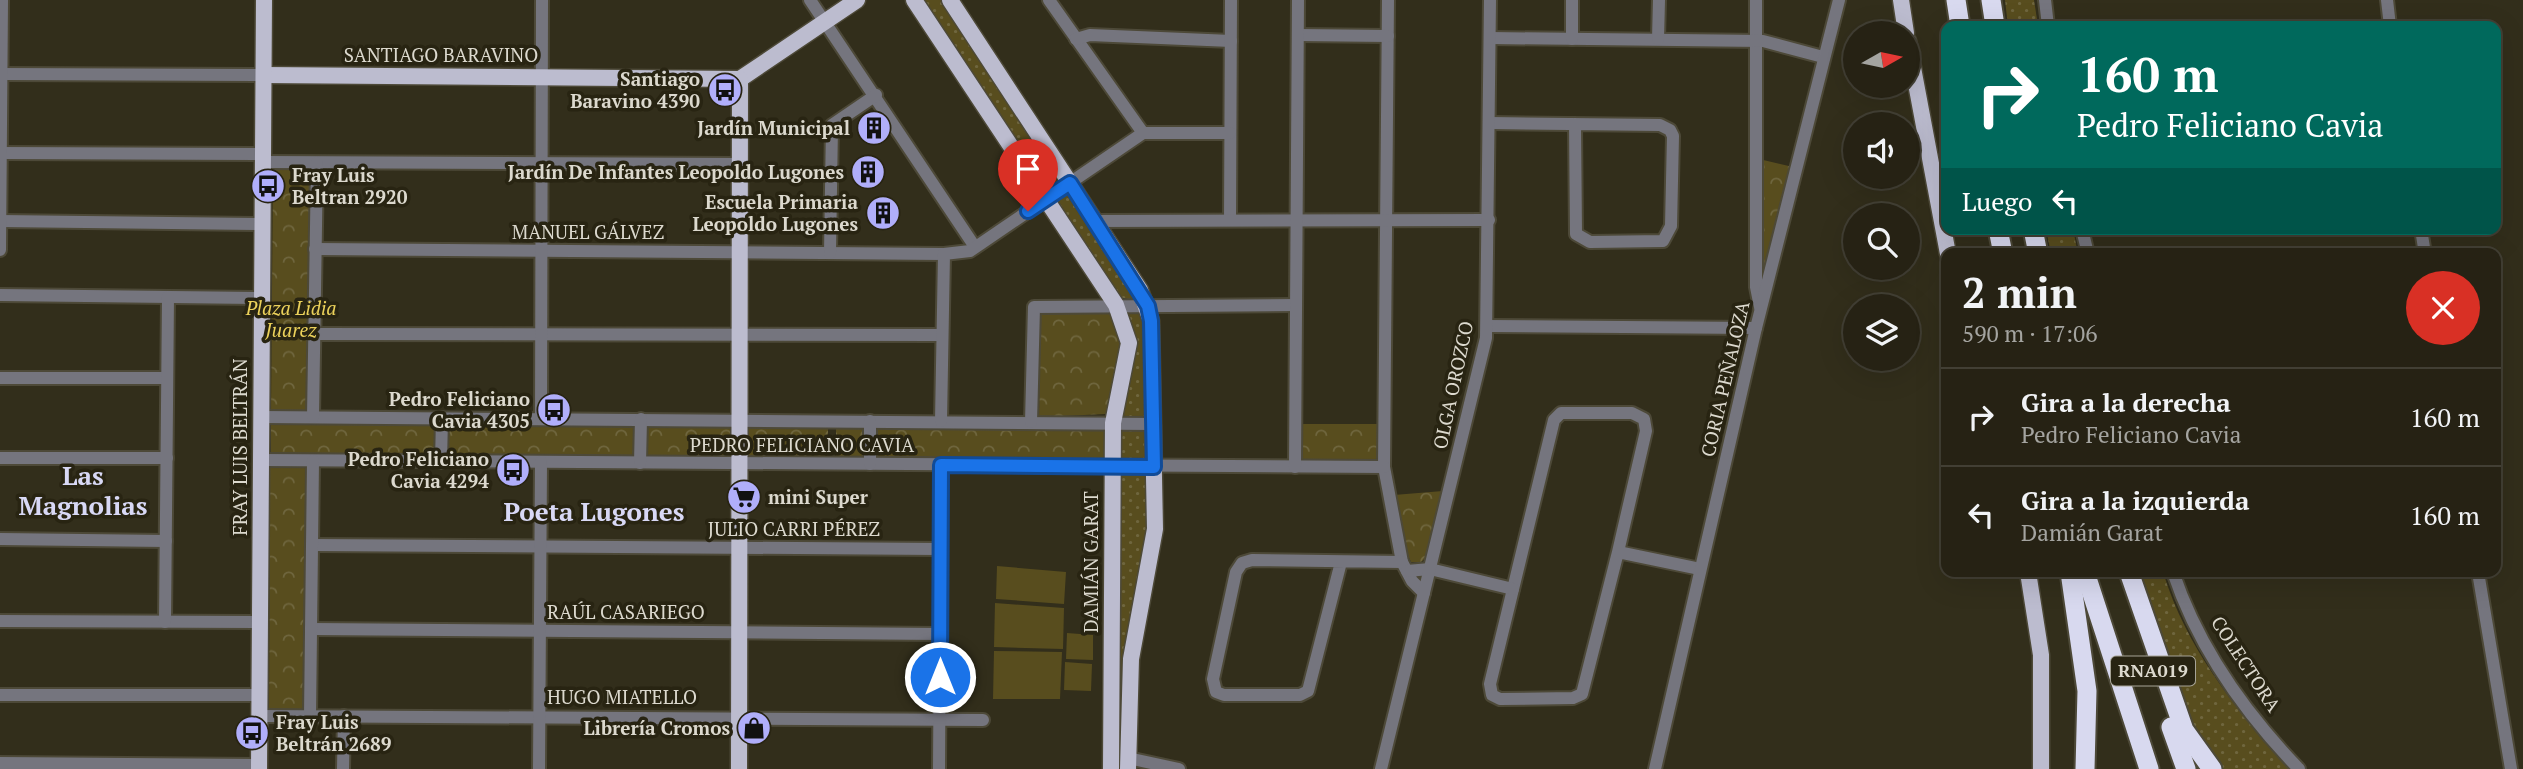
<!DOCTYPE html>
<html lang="es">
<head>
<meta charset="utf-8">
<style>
  body { margin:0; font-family:"PT Serif",serif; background:#2e2a1d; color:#f1f3f6; height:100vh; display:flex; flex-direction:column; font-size:26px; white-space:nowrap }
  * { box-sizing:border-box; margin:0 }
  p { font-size:23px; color:#a4a4a0 }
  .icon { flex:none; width:38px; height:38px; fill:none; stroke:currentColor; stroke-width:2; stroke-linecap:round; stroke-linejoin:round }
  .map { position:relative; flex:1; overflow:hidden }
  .sheet { position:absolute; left:1941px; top:248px; width:560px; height:329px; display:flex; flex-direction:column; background:#262214; border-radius:14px; box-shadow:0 7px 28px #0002,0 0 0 2px #423f34 }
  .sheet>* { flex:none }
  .hud { position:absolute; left:1941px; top:21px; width:560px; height:214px; border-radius:14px; box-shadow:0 7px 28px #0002,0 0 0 2px #423f34; background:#00695c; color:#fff; overflow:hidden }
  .needle { width:46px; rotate:81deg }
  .buttons { position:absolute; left:1843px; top:21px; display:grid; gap:14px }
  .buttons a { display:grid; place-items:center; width:77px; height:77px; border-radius:50%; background:#262214; box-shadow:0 7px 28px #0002,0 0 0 2px #423f34; font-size:35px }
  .pin { position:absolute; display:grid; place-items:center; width:60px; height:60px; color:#fff; margin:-72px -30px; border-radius:50% 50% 50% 0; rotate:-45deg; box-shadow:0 0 7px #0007 }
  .pin .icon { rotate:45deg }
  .me { position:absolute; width:77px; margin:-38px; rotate:0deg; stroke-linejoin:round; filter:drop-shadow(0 0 5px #0008) }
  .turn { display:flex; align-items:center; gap:24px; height:147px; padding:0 21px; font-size:32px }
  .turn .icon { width:91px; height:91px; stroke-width:2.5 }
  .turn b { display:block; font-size:49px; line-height:60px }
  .then { display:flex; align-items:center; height:66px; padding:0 21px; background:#0003; gap:14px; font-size:26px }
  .round { display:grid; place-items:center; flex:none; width:74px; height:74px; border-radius:37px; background:#2e2a1d }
  .headline { display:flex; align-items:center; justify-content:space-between; height:119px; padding:0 21px }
  h1 { font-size:42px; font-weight:600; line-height:52px }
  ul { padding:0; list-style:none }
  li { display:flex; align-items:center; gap:21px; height:98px; padding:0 21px; border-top:2px solid #423f34 }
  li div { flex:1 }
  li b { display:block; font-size:26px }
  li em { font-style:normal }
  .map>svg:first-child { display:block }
</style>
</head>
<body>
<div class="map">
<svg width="2523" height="769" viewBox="0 0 2523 769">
  <defs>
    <pattern id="grass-dots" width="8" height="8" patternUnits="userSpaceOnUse" patternTransform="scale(1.75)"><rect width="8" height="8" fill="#584d1e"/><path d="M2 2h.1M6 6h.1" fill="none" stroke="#6f663e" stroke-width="1.8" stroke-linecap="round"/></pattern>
    <pattern id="park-crowns" width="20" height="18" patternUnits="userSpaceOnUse" patternTransform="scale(1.75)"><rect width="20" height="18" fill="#584d1e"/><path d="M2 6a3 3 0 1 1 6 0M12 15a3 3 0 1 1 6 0" fill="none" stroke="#6f663e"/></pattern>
  </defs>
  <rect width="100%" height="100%" fill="#322e1b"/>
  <g fill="url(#grass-dots)">
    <polygon points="920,0 942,0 1061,179 1046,190"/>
    <polygon points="2005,0 2034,0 2038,26 2008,26"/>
    <polygon points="1070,192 1130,283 1136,301 1115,296 1053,202"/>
    <polygon points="2046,229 2073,229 2078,254 2051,254"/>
    <polygon points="1143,310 1146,418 1119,417 1125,311"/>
    <polygon points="1122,429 1145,429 1146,462 1124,463 1117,458 1116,433"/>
    <polygon points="1123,471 1143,471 1150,474 1151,526 1125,769 1113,769 1116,476"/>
    <path d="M2139,572H2163C2187,650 2236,709 2289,769H2220L2197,741Z"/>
  </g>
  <g fill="url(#park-crowns)">
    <polygon points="1759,159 1793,167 1762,297"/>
    <polygon points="312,166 310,413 271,413 273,167"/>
    <polygon points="1040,313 1112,313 1123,338 1106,414 1039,417"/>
    <polygon points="271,420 437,422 437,458 271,457"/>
    <polygon points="448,422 638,423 638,459 447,458"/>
    <polygon points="644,424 733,424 733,460 644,459"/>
    <polygon points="746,424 828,425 828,461 746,461"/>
    <polygon points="1301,424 1377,424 1377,458 1373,462 1305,462 1301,459"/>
    <polygon points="836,427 1107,427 1106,460 836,460"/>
    <polygon points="308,464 306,712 269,712 270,465"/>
    <polygon points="1443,491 1428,556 1421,562 1411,562 1406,552 1394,495"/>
  </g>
  <g fill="#584d1e">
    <polygon points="997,566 1066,572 1064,604 996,599"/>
    <polygon points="995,603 1064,608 1063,649 994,647"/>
    <polygon points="1067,633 1093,635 1093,660 1066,659"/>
    <polygon points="994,651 1062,652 1060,699 993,699"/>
    <polygon points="1065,662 1092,664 1091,691 1064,690"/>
  </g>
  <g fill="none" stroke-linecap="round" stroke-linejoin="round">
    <g stroke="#4d4938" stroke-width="16">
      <g id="minor">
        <polyline points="810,0 975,247"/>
        <polyline points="1049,0 1143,133"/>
        <polyline points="1388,0 1384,467 1402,562 1412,581 1424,593"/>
        <polyline points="1756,0 1756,287 1760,307"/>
        <polyline points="2045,0 2048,26"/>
        <polyline points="2387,0 2390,26"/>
        <polyline points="1298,35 1388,36"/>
        <polyline points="1490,38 1763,41 1823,57"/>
        <polyline points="1076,39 1090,35 1231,41"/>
        <polyline points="1572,39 1572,0"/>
        <polyline points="1658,39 1659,0"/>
        <polyline points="0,74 264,75"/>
        <polyline points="1490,123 1660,125 1670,130 1673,136 1671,226 1663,241 1590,242 1576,234 1575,124"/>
        <polyline points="0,153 263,154"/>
        <polyline points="263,162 739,164"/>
        <polyline points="1230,220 1231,0"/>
        <polyline points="0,221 263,224"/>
        <polyline points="1093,221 1489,220"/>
        <polyline points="2082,229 2088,254"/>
        <polyline points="2421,229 2425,254"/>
        <polyline points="315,249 944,254"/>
        <polyline points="0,250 2,0"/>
        <polyline points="830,253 832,125 876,95"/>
        <polyline points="0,295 263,298"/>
        <polyline points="1488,326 1756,328"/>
        <polyline points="314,334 942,335"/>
        <polyline points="0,378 167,378"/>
        <polyline points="261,417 1154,424"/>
        <polyline points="313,417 317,163"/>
        <polyline points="541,419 542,0"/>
        <polyline points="941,421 944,254 970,251 1143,133 1230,133"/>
        <polyline points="1031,422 1034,307 1296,305"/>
        <polyline points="0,458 167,458"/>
        <polyline points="261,460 1384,467"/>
        <polyline points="441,462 442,418"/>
        <polyline points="640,463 641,419"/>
        <polyline points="870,464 870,421"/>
        <polyline points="1295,467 1298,0"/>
        <polyline points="0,539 166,541"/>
        <polyline points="312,545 940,549"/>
        <polyline points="1618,552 1646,431 1644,419 1632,413 1561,413 1554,420 1490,684 1492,695 1500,699 1573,698 1582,694 1618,552 1700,569"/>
        <polyline points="1341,562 1308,691 1300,695 1224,695 1216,692 1213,679 1236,572 1242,563 1252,560 1402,562"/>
        <polyline points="1407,571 1430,569 1513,589"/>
        <path d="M2173,572C2198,647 2245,713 2299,769"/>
        <polyline points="2478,572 2511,769"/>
        <polyline points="0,621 260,622"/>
        <polyline points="165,622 168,297"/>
        <polyline points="311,629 940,634"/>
        <polyline points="0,695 260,695"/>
        <polyline points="260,716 983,720"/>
        <polyline points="310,716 313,461"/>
        <polyline points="1128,758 1179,769"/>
        <polyline points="0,763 260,765"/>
        <polyline points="343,769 344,716"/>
        <polyline points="539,769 541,462"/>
        <polyline points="939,769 941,465"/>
        <polyline points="1381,769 1486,338 1490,0"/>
        <polyline points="1655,769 1756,328 1839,0"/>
      </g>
    </g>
    <g stroke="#4d4938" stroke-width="19">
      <g id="major">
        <polyline points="914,0 1116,305 1129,343 1113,423 1111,769"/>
        <polyline points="950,0 1140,290 1151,321 1155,529 1131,659 1128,769"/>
        <polyline points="1901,0 1906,33"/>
        <polyline points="1908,41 1948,254"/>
        <polyline points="264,75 740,79 857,0"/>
        <polyline points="2028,572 2041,655 2041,769"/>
        <polyline points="259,769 264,0"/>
        <polyline points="739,769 740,79"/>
      </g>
    </g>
    <g stroke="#4d4938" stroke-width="23">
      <g id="highway">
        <polyline points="1956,0 1960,26"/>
        <polyline points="1991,0 1995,26"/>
        <polyline points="1998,229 2003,254"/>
        <polyline points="2033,229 2038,254"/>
        <polyline points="2070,572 2087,691 2085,769"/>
        <polyline points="2085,572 2149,769"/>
        <polyline points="2129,572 2184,730 2212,769"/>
        <polyline points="2171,727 2186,769"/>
      </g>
    </g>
    <use href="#minor" stroke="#75757e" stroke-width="12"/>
    <use href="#major" stroke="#bcbccf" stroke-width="16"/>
    <use href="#highway" stroke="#d8d9ef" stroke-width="19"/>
  </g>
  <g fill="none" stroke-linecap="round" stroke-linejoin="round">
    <g stroke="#114b97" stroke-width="18">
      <polyline id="route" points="940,677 941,465 1154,467 1151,321 1148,306 1070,183 1028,211"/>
    </g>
    <use href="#route" stroke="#1a73e8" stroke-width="12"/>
  </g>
  <defs>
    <g id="bus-disc" transform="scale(1.75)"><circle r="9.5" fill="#b0aefa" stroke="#282412"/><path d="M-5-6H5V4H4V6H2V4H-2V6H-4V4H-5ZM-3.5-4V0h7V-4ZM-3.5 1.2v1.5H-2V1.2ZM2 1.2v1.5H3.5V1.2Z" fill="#111"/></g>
    <g id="building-disc" transform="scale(1.75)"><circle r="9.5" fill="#b0aefa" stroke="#282412"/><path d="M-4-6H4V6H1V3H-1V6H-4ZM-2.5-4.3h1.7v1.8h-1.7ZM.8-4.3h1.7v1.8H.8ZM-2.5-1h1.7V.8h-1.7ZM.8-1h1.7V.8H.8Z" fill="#111"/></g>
    <g id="supermarket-disc" transform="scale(1.75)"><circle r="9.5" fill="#b0aefa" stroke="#282412"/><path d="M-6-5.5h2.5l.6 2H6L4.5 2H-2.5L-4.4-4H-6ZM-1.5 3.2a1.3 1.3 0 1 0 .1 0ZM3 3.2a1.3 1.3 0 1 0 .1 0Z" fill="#111"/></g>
    <g id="shop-disc" transform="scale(1.75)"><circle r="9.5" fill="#b0aefa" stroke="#282412"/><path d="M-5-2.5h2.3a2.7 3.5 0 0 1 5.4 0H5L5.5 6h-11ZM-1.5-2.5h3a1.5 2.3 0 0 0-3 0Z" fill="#111"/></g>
  </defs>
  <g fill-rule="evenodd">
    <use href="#bus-disc" x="725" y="90"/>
    <use href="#building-disc" x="874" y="128"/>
    <use href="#building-disc" x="868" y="172"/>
    <use href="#bus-disc" x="268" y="186"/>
    <use href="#building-disc" x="883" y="213"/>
    <use href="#bus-disc" x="554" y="410"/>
    <use href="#bus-disc" x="513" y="470"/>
    <use href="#supermarket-disc" x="744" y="497"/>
    <use href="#shop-disc" x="754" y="728"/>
    <use href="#bus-disc" x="252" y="733"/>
  </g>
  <g text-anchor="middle" stroke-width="7" stroke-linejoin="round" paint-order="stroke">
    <rect fill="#282412" stroke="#a6a396" stroke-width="2" x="2111" y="656.5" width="84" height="29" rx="5"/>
    <g font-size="18" font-weight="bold" fill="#dcd9ce">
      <text x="2153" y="677">RNA019</text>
    </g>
    <g font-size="19" fill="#dcd9ce" stroke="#282412">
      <text x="441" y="62">SANTIAGO BARAVINO</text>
      <text x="588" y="239">MANUEL GÁLVEZ</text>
      <text transform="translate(1725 379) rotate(-77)" y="7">CORIA PEÑALOZA</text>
      <text transform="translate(1453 385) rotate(-78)" y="7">OLGA OROZCO</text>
      <text x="802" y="452">PEDRO FELICIANO CAVIA</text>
      <text transform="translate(240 447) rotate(-90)" y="7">FRAY LUIS BELTRÁN</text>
      <text x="794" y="536">JULIO CARRI PÉREZ</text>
      <text transform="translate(1091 562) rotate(-90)" y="7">DAMIÁN GARAT</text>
      <text x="626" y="619">RAÚL CASARIEGO</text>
      <text transform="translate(2246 664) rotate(57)" y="7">COLECTORA</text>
      <text x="622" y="704">HUGO MIATELLO</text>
    </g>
    <g font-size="19" font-weight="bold" fill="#dcd9ce" stroke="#282412" text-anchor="end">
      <text x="700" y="86">Santiago<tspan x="700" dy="22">Baravino 4390</tspan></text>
      <text x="850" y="135">Jardín Municipal</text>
      <text x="844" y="179">Jardín De Infantes Leopoldo Lugones</text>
      <text x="292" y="182" text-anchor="start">Fray Luis<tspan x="292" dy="22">Beltran 2920</tspan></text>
      <text x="858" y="209">Escuela Primaria<tspan x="858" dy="22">Leopoldo Lugones</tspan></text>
      <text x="530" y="406">Pedro Feliciano<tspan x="530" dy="22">Cavia 4305</tspan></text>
      <text x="489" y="466">Pedro Feliciano<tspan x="489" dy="22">Cavia 4294</tspan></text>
      <text x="768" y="504" text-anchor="start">mini Super</text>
      <text x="276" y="729" text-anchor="start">Fray Luis<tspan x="276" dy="22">Beltrán 2689</tspan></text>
      <text x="730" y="735">Librería Cromos</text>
    </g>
    <g font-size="19" font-style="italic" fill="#ecd25b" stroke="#282412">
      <text x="291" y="315">Plaza Lidia<tspan x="291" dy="22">Juarez</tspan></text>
    </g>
    <g font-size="26" font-weight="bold" fill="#d8d8f5" stroke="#282412">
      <text x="83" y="485">Las<tspan x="83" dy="30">Magnolias</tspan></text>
      <text x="594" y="521">Poeta Lugones</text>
    </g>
  </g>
</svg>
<div class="buttons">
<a><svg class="needle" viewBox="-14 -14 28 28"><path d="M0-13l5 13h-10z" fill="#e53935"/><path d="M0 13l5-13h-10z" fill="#a4a4a0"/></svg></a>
<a><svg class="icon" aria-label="sound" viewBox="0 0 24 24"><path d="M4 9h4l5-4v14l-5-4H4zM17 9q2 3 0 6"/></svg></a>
<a><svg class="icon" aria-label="search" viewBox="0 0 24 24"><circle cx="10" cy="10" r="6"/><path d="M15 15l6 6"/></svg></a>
<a><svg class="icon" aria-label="layers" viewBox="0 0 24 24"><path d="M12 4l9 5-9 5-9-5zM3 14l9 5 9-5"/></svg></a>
</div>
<div class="pin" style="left:1028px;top:211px;background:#d93025"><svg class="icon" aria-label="arrive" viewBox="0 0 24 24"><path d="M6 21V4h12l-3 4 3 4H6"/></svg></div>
<svg class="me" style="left:940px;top:677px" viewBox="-20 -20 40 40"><circle r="17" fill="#1a73e8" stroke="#fff" stroke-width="3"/><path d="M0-11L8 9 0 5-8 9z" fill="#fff"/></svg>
<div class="hud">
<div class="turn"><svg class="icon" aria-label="right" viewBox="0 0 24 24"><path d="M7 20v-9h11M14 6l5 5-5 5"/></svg><div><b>160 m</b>Pedro Feliciano Cavia</div></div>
<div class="then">Luego<svg class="icon" aria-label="left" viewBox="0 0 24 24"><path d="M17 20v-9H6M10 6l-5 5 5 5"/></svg></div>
</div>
<section class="sheet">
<div class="headline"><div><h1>2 min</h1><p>590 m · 17:06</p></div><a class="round" style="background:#d93025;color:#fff"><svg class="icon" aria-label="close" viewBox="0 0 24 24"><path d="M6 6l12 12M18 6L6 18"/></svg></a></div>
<ul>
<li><svg class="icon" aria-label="right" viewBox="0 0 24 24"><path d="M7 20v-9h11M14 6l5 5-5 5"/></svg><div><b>Gira a la derecha</b><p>Pedro Feliciano Cavia</p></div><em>160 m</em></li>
<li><svg class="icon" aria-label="left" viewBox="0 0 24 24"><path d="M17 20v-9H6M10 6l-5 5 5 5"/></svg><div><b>Gira a la izquierda</b><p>Damián Garat</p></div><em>160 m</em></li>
</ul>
</section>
</div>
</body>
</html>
